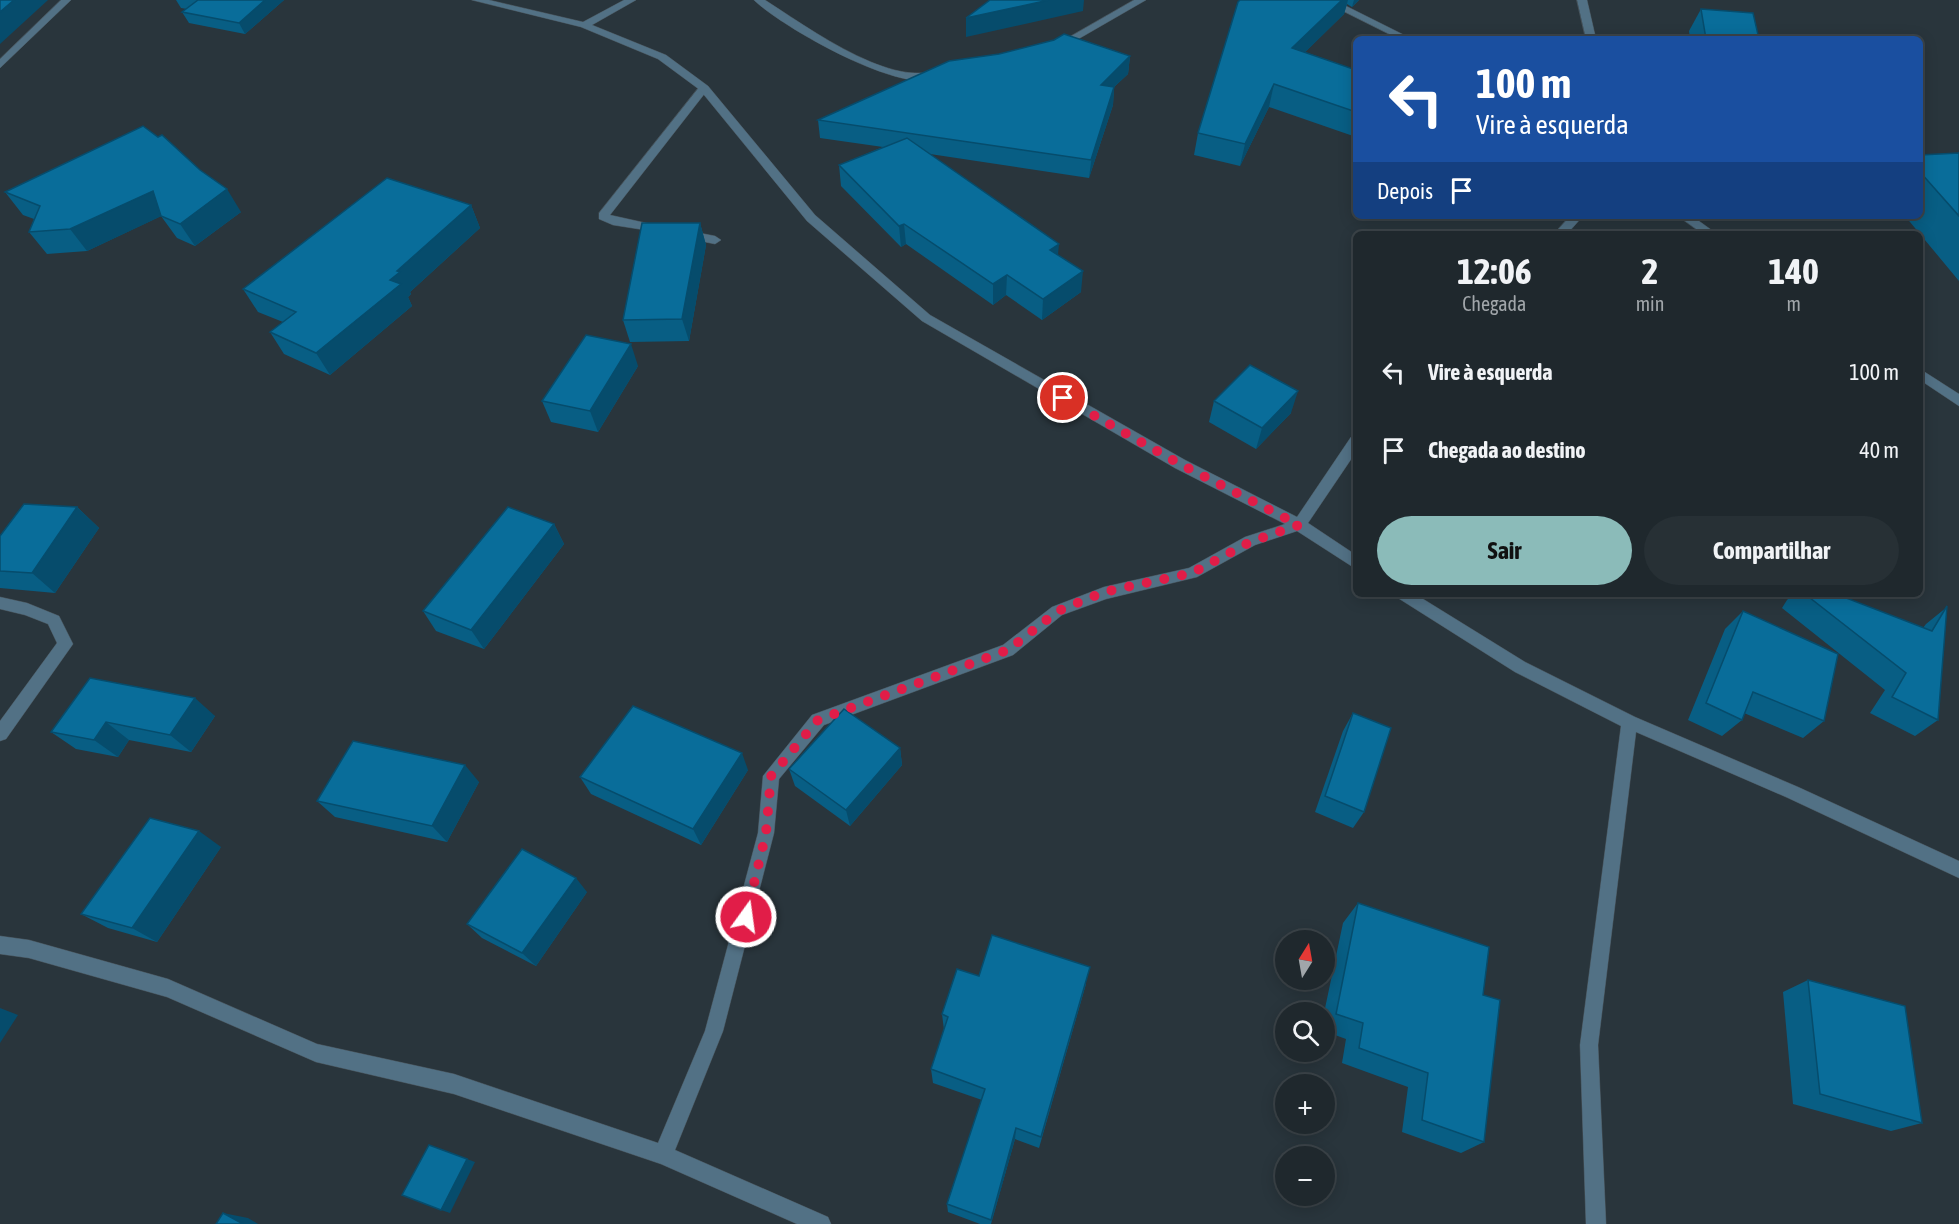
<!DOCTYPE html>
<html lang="pt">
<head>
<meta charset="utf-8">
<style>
  body { margin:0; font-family:"Asap Condensed",sans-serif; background:#273035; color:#f1f3f6; height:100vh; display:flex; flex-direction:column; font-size:22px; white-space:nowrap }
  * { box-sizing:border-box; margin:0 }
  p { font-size:20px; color:#a1a6aa }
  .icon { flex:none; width:33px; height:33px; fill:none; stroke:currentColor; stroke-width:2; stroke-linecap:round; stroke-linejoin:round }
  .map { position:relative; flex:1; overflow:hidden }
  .side { position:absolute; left:1353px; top:231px; width:570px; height:366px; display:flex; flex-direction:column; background:#1f282d; border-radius:9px; box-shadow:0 3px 15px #0003,0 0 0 2px #3c4449 }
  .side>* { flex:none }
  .guide { position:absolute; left:1353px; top:36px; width:570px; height:183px; border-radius:9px; box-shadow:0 3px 15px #0003,0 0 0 2px #3c4449; background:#1a4fa0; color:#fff; overflow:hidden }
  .needle { width:39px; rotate:11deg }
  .tools { position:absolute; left:1275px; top:930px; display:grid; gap:12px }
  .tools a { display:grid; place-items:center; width:60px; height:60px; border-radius:50%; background:#1f282d; box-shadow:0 3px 15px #0003,0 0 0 2px #3c4449; font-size:30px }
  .pin { position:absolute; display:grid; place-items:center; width:51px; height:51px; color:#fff; margin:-26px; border:3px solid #fff; border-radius:50%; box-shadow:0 2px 6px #0007 }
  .me { position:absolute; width:66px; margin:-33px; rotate:14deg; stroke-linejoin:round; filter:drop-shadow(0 0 4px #0008) }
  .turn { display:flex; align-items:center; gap:21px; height:126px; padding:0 24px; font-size:27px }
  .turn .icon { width:78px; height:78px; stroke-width:2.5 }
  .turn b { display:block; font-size:42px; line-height:51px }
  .then { display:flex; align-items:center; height:57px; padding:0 24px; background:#0003; gap:12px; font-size:22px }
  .eta { display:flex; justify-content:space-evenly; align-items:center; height:102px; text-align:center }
  .eta b { font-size:36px; font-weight:700; line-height:42px }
  .cta { display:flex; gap:12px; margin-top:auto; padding:12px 24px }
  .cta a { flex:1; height:69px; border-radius:36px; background:#8bbbb9; color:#111; font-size:24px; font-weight:700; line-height:69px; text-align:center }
  .cta a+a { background:#273035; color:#f1f3f6 }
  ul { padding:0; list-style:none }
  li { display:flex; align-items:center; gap:18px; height:78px; padding:0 24px }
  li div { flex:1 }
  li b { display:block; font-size:22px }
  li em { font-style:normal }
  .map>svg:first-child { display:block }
</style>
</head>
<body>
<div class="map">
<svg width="1959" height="1224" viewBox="0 0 1959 1224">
  <rect width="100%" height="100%" fill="#29353c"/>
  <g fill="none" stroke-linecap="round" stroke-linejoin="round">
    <g stroke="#475259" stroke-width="1">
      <g id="service">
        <polygon points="700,86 709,88 610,215 664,227 664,233 613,225 599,219 599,213"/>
        <polygon points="684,230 715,236 721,240 715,244 680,237 680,231"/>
      </g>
    </g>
    <g stroke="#475259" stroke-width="1">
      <g id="minor">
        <polygon points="61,0 71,0 0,68 0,59"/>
        <polygon points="472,0 489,0 583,22 624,0 636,0 592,25 666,55 708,86 815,215 930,315 1185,460 1297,517 1351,437 1356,436 1356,452 1308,523 1356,555 1356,569 1297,531 1255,545 1197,577 1106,599 1062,615 1013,655 824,725 779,779 774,833 723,1031 675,1150 828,1217 831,1224 797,1224 661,1164 454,1094 316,1062 167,997 29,958 0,954 0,936 29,940 168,979 317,1044 454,1074 658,1143 705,1031 758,833 763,776 812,715 1003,645 1052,607 1104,587 1189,568 1245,537 1285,524 1175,468 922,321 807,221 700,90 658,59 581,27"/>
        <path d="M754,0H765C799,22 833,46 871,62C886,68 904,74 921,73C929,73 937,71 943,76C910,101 780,26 754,0Z"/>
        <polygon points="1134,0 1146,0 1061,49 1052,47"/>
        <polygon points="1321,0 1334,0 1412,39 1399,39"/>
        <polygon points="1577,0 1587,0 1596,39 1586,39"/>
        <polygon points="1570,216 1583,216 1567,234 1554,234"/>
        <polygon points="1678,216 1692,216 1717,234 1703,234"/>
        <polygon points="1920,369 1959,394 1959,406 1920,380"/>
        <polygon points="1396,594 1415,594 1525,662 1635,717 1798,787 1959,861 1959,878 1786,797 1636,732 1598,1045 1606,1224 1586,1224 1580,1045 1621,726 1515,672 1398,598"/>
        <polygon points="0,597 27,603 59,616 73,644 6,739 0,741 0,721 57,643 48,624 25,615 0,609"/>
      </g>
    </g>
    <use href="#service" fill="#527185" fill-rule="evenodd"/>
    <use href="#minor" fill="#527185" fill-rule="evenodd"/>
  </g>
  <g fill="#085e84">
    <polygon points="176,0 284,0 245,34 189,23 182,12 187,9 181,8"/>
    <polygon points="1240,0 1359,0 1352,7 1347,4 1344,14 1305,52 1356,70 1356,137 1269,107 1240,166 1194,155 1198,133"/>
    <polygon points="1701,9 1759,39 1690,39 1689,31"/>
    <polygon points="1130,56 1128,74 1114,87 1113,105 1089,178 930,154 1058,255 1081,292 1042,320 1006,295 993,305 906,244 901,247 841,186 839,165 883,147 820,138 818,120"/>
    <polygon points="1959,153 1959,281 1905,216 1920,216 1920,155"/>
    <polygon points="5,192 241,212 195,246 177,238 161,216 87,251 47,254 29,232 34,219 23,215"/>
    <polygon points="471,205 480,228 410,292 411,294 408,297 412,306 330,375 284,354 270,332 283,322 258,312 243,289"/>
    <polygon points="700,223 706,245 689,341 630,342 623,320"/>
    <polygon points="638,366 598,432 551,422 542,401"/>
    <polygon points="1214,401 1291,413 1256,449 1209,422"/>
    <polygon points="77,507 99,528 55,593 0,588 0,536"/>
    <polygon points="554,524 564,544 484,649 436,631 423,611"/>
    <polygon points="1793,594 1836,594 1923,628 1926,624 1947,607 1938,720 1915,736 1870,713 1885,690 1782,608 1787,600"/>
    <polygon points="1743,611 1824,721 1803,738 1744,713 1742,720 1722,736 1688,720 1725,629"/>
    <polygon points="90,678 215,716 191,752 129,740 118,757 76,749 51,732"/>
    <polygon points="1353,713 1364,812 1353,828 1315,812 1343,731"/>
    <polygon points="900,748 902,765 850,826 795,786 789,769"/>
    <polygon points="748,770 701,845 591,794 580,777"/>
    <polygon points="479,782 447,842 335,817 317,801"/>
    <polygon points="221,847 157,942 108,928 81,914"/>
    <polygon points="587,892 536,966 482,938 467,924"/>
    <polygon points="1358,903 1483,995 1484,1142 1461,1153 1402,1132 1408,1087 1342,1063 1346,1039 1324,1031 1324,1013 1343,923"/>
    <polygon points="979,976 1086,984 1039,1148 1015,1139 991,1224 980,1224 948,1212 947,1204 982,1100 933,1083 931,1069 944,1030 942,1014"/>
    <polygon points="1808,980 1922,1123 1891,1131 1793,1104 1783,992"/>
  </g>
  <g fill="#064c6c">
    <polygon points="14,0 48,0 0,44 0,12"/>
    <polygon points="265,0 284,0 245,34 239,23"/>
    <polygon points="1049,0 1084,0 1083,11 966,37 966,18"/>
    <polygon points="1342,0 1348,0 1344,14 1287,70 1292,48"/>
    <polygon points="1354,0 1359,0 1352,7"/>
    <polygon points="1130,56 1128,74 1114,87 1113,105 1089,178 1101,85"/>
    <polygon points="1274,84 1269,107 1240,166 1245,144"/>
    <polygon points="227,189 241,212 195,246 180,224"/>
    <polygon points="153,191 168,213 87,251 70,229"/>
    <polygon points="471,205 480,228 410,292 411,294 408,297 412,306 330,375 316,353 390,280 397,271"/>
    <polygon points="700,223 706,245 689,341 682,319"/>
    <polygon points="904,224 906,244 901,247 899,226"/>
    <polygon points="1059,244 1057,265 1050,250"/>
    <polygon points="1083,271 1081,292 1042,320 1043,299"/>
    <polygon points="1007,275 1006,295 993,305 993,284"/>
    <polygon points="631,344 638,366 598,432 590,411"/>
    <polygon points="1298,391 1291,413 1256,449 1262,428"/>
    <polygon points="77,507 99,528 55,593 32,573"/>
    <polygon points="554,524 564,544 484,649 471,630"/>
    <polygon points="195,698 215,716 191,752 170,735"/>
    <polygon points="106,722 129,740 118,757 94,740"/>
    <polygon points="900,748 902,765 850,826 846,810"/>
    <polygon points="742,753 748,770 701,845 693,829"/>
    <polygon points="465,765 479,782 447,842 432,826"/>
    <polygon points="199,831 221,847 157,942 132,928"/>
    <polygon points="576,878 587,892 536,966 522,953"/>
    <polygon points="0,1008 18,1015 0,1043"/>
    <polygon points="1016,1128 1015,1139 991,1224"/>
    <polygon points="467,1159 475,1162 450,1213 441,1210"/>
    <polygon points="223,1213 248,1218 258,1224 243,1224"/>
  </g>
  <g fill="#096d9a" stroke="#064c6c" stroke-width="1.5">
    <polygon points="0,0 14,0 0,12"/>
    <polygon points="198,0 265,0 239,23 182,12"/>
    <polygon points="990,0 1049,0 966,18"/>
    <polygon points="1240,0 1342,0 1292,48 1356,70 1356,112 1274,84 1245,144 1198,133 1238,2"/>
    <polygon points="1701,9 1753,13 1759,39 1706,39"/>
    <polygon points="1064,34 1130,56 1101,85 1114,87 1091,160 818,120 949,61 999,54 1054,40"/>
    <polygon points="143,126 158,137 162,135 200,170 227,189 180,224 161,216 153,191 70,229 29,232 40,206 5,192"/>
    <polygon points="907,138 1059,244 1050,250 1083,271 1043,299 1007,275 993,284 904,224 899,226 839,165"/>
    <polygon points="1959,153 1959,216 1920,172 1920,155"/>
    <polygon points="387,178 471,205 397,271 400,272 390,280 401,284 316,353 270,332 296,312 243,289"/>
    <polygon points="642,223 700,223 682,319 623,320"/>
    <polygon points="586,335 631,344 590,411 542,401"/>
    <polygon points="1250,365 1298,391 1262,428 1214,401"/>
    <polygon points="24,504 77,507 32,573 0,571 0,536"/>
    <polygon points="508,507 554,524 471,630 423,611"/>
    <polygon points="1805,594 1836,594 1932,631 1947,606 1938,720 1892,697 1906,673"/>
    <polygon points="1743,611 1838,654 1824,721 1753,692 1742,720 1706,703"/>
    <polygon points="90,678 195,698 170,735 106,722 94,740 51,732"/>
    <polygon points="633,706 742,753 693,829 580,777"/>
    <polygon points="844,709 900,748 846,810 789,769"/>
    <polygon points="1353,713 1391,728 1364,812 1325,796"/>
    <polygon points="353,741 465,765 432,826 317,801"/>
    <polygon points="150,818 199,831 132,928 81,914"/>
    <polygon points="522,849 576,878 522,953 467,924"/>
    <polygon points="1358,903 1489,947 1483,995 1500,1000 1484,1142 1422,1120 1428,1073 1359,1048 1363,1023 1336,1014"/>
    <polygon points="992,935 1090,967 1041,1137 1016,1128 991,1220 947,1204 985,1089 931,1069 948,1017 942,1014 957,969 979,976"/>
    <polygon points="1808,980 1905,1006 1922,1123 1820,1094"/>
    <polygon points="429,1145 467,1159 441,1210 402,1195"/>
    <polygon points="223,1213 243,1224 216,1224"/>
  </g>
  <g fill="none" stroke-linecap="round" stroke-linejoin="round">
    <polyline stroke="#e11d48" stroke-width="10" stroke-dasharray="0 18" points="746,917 766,833 771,776 818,720 1008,650 1058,611 1104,592 1192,573 1250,542 1299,525 1180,464 1063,398"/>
  </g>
</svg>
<div class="tools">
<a><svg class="needle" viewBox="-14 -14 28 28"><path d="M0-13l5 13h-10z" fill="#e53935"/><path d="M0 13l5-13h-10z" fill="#a1a6aa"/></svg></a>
<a><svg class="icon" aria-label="search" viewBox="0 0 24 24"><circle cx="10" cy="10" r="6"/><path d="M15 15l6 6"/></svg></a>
<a>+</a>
<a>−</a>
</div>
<div class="pin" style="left:1063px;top:398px;background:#d93025"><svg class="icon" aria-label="arrive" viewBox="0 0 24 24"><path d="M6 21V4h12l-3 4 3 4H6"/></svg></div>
<svg class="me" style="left:746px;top:917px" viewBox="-20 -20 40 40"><circle r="17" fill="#e11d48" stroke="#fff" stroke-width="3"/><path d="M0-11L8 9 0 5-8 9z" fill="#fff"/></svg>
<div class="guide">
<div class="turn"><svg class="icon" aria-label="left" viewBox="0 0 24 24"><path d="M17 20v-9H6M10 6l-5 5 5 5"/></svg><div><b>100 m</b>Vire à esquerda</div></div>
<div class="then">Depois<svg class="icon" aria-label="arrive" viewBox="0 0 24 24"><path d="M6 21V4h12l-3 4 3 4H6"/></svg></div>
</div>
<section class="side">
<div class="eta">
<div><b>12:06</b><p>Chegada</p></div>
<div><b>2</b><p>min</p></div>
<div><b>140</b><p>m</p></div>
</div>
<ul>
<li><svg class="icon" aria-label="left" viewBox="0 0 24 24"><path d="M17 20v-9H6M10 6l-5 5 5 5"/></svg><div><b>Vire à esquerda</b></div><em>100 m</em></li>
<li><svg class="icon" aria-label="arrive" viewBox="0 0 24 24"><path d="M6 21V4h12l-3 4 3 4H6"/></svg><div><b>Chegada ao destino</b></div><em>40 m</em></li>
</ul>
<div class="cta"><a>Sair</a><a>Compartilhar</a></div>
</section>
</div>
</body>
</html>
